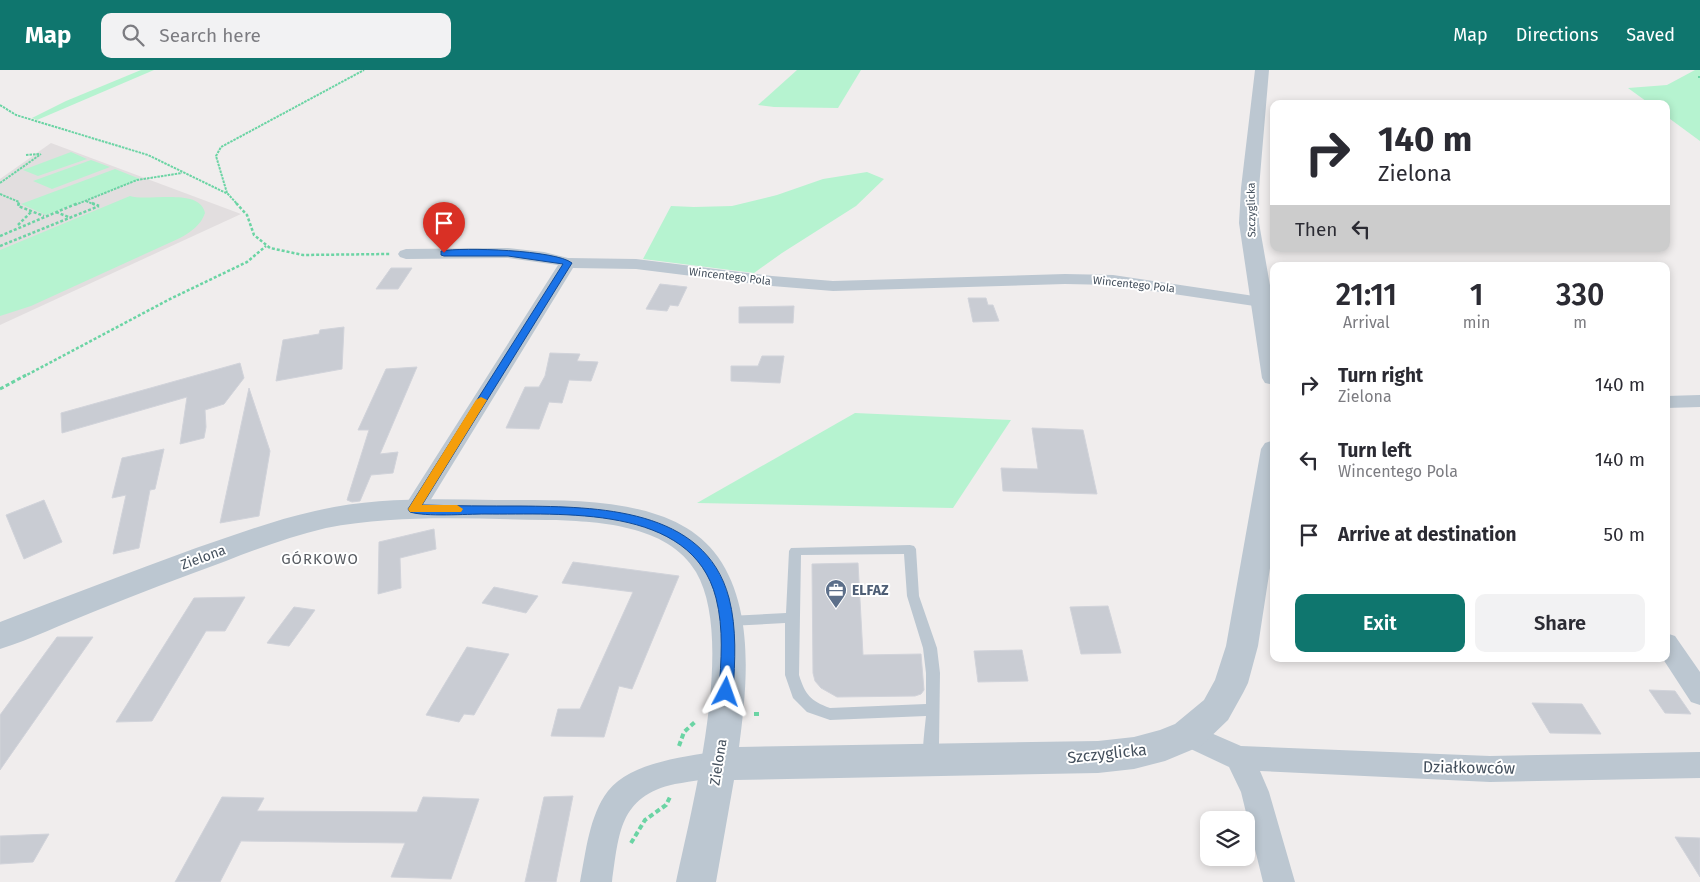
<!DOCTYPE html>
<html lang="en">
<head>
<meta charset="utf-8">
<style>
  body { margin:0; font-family:"Fira Sans",sans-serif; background:#f2f2f3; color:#2b2b33; height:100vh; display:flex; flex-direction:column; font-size:19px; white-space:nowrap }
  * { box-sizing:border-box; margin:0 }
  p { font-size:16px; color:#7c7c81 }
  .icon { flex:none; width:28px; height:28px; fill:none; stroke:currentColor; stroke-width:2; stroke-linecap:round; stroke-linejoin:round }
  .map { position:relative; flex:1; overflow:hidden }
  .drawer { position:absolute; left:1270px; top:192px; width:400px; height:400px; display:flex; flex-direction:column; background:#fff; border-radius:10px; box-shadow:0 2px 8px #0003 }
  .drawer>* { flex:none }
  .guide { position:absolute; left:1270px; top:30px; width:400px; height:152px; border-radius:10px; box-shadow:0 2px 8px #0003; background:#fff; color:#2b2b33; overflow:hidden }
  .controls { position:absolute; left:1200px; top:741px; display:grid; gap:10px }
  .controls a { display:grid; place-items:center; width:55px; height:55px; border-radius:10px; background:#fff; box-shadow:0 2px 8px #0003; font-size:25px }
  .pin { position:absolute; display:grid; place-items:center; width:42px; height:42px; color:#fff; margin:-51px -21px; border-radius:50% 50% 50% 0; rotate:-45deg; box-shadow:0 0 5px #0007 }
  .pin .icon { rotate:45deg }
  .me { position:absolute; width:55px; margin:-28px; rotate:4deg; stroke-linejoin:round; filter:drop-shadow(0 0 4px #0008) }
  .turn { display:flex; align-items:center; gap:18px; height:105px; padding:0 25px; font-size:22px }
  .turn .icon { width:65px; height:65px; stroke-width:2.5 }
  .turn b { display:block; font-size:35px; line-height:42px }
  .then { display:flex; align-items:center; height:48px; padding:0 25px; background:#0003; gap:10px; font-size:19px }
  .eta { display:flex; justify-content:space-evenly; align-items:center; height:85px; text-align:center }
  .eta b { font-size:30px; font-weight:600; line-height:35px }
  .button { display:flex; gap:10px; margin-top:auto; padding:10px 25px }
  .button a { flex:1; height:58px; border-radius:10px; background:#0f766e; color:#fff; font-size:20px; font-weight:600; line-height:58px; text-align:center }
  .button a+a { background:#f2f2f3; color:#2b2b33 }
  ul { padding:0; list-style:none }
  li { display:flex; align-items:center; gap:15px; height:75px; padding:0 25px }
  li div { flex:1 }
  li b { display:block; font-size:19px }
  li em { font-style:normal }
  header { display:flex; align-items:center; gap:30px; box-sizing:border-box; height:70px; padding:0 25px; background:#0f766e; color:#fff }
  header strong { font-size:24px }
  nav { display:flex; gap:28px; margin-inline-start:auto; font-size:18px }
  .search { width:350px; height:45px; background:#f2f2f3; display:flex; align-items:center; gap:12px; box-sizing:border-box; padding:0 18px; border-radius:10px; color:#7c7c81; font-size:19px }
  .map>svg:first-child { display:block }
</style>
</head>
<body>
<header>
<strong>Map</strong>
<div class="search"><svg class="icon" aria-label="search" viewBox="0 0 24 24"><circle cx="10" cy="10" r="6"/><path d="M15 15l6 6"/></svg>Search here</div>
<nav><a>Map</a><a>Directions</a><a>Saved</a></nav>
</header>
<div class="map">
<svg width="1700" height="812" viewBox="0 0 1700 812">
  <rect width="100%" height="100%" fill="#f0eded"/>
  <polygon fill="#e2dedf" points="51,73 241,144 0,255 0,109"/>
  <g fill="#b6f3d0">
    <polygon points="141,0 154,0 37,50 32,48 66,31"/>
    <polygon points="797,0 861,0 838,38 774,37 758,35"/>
    <polygon points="1695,0 1700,0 1700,71 1666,46 1666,34 1650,34 1628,18 1667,15"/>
    <polygon points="71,82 87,89 38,106 23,100"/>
    <polygon points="91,90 110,97 52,119 33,111"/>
    <polygon points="115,99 140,109 46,145 21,134"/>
    <polygon points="867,102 884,109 856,136 782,183 754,203 643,189 671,136 694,137 732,136 777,125 823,109"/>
    <path d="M130,126C147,132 200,117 205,143C201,155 191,162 180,168L31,236L0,246V180Z"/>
    <polygon points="855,343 1011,350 953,438 697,433"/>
  </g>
  <g fill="#c9ccd3" stroke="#d1d3da">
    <polygon points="391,198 412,198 398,219 376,219"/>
    <polygon points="660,214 687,217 678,236 670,235 667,241 646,239"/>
    <polygon points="968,228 986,228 988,235 993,235 999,251 973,252"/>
    <polygon points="794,236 793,253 739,253 739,237"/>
    <polygon points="344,257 342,299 276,311 283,270 319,264 320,260"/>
    <polygon points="550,283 580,284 577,291 598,292 591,311 569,310 562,333 549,332 539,359 506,358 525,317 539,317 545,306"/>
    <polygon points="762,286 784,286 780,313 731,311 731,296 758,296"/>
    <polygon points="240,293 244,308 224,334 205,340 206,357 204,368 180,374 187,327 62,363 61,343"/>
    <polygon points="417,297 380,384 398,382 393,403 371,405 360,431 352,432 347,430 369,360 358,360 386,299"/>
    <polygon points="249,318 270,381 259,446 220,453"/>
    <polygon points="1032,358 1083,360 1097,424 1003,421 1001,398 1038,399"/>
    <polygon points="164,379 155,419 150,420 139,478 113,484 126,425 112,428 122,388"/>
    <polygon points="44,430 62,472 24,489 6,445"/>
    <polygon points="434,459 436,479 400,488 401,518 378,524 379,472"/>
    <polygon points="573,492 679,506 632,619 619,616 604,667 551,666 558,639 580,639 633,522 562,513"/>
    <polygon points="858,493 863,585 921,584 924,620 921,624 915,626 837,627 821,618 815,611 813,603 812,494"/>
    <polygon points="494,517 538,526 526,543 482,533"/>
    <polygon points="245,527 225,561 206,561 152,651 116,652 194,528"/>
    <polygon points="1108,536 1121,583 1081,584 1070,537"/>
    <polygon points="294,537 315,540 289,576 267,573"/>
    <polygon points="57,567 93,567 0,700 0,645"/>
    <polygon points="467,577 509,584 474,645 464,644 459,652 426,645"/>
    <polygon points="1022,580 1028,611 978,612 974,581"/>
    <polygon points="1649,620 1675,621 1691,644 1665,643"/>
    <polygon points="1532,633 1582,634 1601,664 1550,663"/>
    <polygon points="573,726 556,812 525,812 544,727"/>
    <polygon points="222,727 264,728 257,741 417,742 423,727 479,729 451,809 391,807 405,773 241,771 220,812 175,812"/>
    <polygon points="49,764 33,792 0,794 0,766"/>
    <polygon points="1675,767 1700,768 1700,807"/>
  </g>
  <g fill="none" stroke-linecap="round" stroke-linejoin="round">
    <g stroke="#6bd4a4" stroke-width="2" stroke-dasharray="2.5 1" stroke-linecap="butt">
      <polyline points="1698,7 1700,7"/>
      <polyline points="0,35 16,45 148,85 228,124 238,135"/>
      <polyline points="26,85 40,84"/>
      <polyline points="0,113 41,84"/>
      <polyline points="227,123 216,86 221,77 364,0"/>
      <polyline points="0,124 19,132 18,135"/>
      <polyline points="86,131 95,135"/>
      <polyline points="75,135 137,110 182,103"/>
    </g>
    <g stroke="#6bd4a4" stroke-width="2.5" stroke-dasharray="3 2" stroke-linecap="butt">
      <polyline points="19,133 18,136 44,146"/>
      <polyline points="92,133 99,136"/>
      <polyline points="236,133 247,145 254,165 270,178 303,185 390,184"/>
      <polyline points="56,142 71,148"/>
      <polyline points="18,155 32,141"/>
      <polyline points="0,166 78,133"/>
      <polyline points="0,176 99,136"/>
      <polyline points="23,307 170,229 247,192 266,176"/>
    </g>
    <polyline stroke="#6bd4a4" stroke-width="3" stroke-dasharray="4 2.5" stroke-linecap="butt" points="0,319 26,305"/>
    <g stroke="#6bd4a4" stroke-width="4" stroke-dasharray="5 3" stroke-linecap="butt">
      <polyline points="754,644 761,644"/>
      <polyline points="679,676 684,662 696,651"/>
      <polyline points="631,773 645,750 666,735 670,727"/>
    </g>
    <path fill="#bcc7d1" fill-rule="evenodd" d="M910,475L914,476L916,479L919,526L937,578L940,603L939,674L934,694L929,696L924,694C921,688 925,656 926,646L830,650L807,642L793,628L785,605V553L729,556L724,555L722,551L724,547L729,546L786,543L789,481L791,478ZM904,484L907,526L923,578L926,603V634L830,638C810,631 805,624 799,605L801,485Z"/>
    <g fill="#bcc7d1" fill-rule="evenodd">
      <polygon points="508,178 544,182 568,188 636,189 772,206 833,211 1065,204 1113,205 1261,227 1267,228 1270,232 1267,236 1261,237 1113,215 1065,214 833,221 772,216 636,199 573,198 422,444 414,447 406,444 403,439 406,434 558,195 508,188 406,189 400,187 398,184 400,181 406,179"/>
      <polygon points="1700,325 1700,337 1666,338 1666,326"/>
      <polygon points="1666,563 1675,566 1700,602 1700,635 1691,632 1663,589 1666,589"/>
      <polygon points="1188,653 1241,676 1490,686 1700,682 1700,708 1490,712 1260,701 1269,722 1295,812 1263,812 1241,722 1229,697 1178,673 1174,665 1178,657"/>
      <path d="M718,681L728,685L732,694L728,703C711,709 693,711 675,714C619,726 619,764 612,812H580C586,782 589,746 608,721C631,692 684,687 718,681Z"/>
    </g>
    <g fill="#bcc7d1" fill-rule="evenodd">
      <polygon points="1255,0 1269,0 1259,118 1259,153 1274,238 1274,315 1265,313 1262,308 1239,153 1241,118"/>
      <path d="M1274,370V472L1258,576L1248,613L1243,623L1228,650L1201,676L1165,691L1134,699L1098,703L734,710L716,812H676C692,736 736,570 696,502C668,454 595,451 547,450C474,449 398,444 326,458C292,466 259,478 226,491C182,507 137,524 93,542C62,554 32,569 0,579V552C65,527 130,502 196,478C235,465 274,450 315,441C374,427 435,429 495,430C564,431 673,423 718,487C755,540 747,617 739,677L1098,671L1134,667L1160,660L1175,654L1204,630L1215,610L1226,576L1261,379L1265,373Z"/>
    </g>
  </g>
  <path fill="#1a73e8" stroke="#114b97" d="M441,181C463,177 556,180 572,193L422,435C455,436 488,436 521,436C596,437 705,437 729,528C737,559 735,591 733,622L731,627L726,628L721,627L719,622C721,591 724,559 716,528C692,433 560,445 485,444C466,444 426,447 410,442L408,439L410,436L563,194L508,186H444L441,185Z"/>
  <polygon fill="#f59e0b" points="481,327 487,330 422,435 457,435 463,439 461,442 410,442 408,439 410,436 476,330"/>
  <defs>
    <g id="office-pin" transform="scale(1.125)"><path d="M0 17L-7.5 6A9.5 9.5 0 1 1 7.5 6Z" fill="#5c6f8a" stroke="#fff"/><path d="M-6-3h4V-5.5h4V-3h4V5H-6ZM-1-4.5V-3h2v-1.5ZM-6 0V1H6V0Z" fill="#fff"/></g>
  </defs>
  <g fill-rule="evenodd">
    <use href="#office-pin" x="836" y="520"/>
  </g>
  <g text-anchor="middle" stroke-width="4" stroke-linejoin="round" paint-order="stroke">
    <g font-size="11" fill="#44505d" stroke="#fff">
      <text transform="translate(1251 140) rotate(-91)" y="4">Szczyglicka</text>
      <text transform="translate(730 206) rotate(7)" y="4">Wincentego Pola</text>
      <text transform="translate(1134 214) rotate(6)" y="4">Wincentego Pola</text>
    </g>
    <g font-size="14" fill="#44505d" stroke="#fff">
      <text transform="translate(203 487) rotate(-20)" y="5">Zielona</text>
      <text transform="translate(718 692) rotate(-81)" y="5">Zielona</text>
    </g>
    <g font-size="14" font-weight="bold" fill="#4e5e75" stroke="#fff" text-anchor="start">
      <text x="852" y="525">ELFAZ</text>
    </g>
    <g font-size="15" letter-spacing="1" fill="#595d63" stroke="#fff">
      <text x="320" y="494">GÓRKOWO</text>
    </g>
    <g font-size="16" fill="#44505d" stroke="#fff">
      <text transform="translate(1107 683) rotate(-6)" y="6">Szczyglicka</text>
      <text transform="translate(1469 697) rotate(1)" y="6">Działkowców</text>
    </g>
  </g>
</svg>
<div class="controls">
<a><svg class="icon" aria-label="layers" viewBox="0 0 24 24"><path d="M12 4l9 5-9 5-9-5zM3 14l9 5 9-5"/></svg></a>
</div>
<div class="pin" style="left:444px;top:183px;background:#d93025"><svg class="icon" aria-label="arrive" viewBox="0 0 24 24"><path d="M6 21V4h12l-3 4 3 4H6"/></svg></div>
<svg class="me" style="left:726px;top:622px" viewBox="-20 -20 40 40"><path d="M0-17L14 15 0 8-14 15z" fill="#1a73e8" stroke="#fff" stroke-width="4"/></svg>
<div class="guide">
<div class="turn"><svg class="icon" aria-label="right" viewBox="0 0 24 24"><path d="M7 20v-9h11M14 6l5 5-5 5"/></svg><div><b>140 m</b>Zielona</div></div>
<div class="then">Then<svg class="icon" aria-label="left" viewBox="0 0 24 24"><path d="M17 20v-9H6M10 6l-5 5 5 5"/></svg></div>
</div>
<section class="drawer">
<div class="eta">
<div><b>21:11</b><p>Arrival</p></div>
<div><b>1</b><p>min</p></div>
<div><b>330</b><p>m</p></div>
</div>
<ul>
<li><svg class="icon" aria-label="right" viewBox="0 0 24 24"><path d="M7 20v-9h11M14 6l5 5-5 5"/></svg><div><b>Turn right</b><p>Zielona</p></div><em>140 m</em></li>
<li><svg class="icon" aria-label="left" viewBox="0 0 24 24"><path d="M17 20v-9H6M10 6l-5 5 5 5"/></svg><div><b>Turn left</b><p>Wincentego Pola</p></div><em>140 m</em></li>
<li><svg class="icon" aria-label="arrive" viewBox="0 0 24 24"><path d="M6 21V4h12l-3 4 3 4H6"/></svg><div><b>Arrive at destination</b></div><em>50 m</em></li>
</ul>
<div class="button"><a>Exit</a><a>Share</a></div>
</section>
</div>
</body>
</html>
